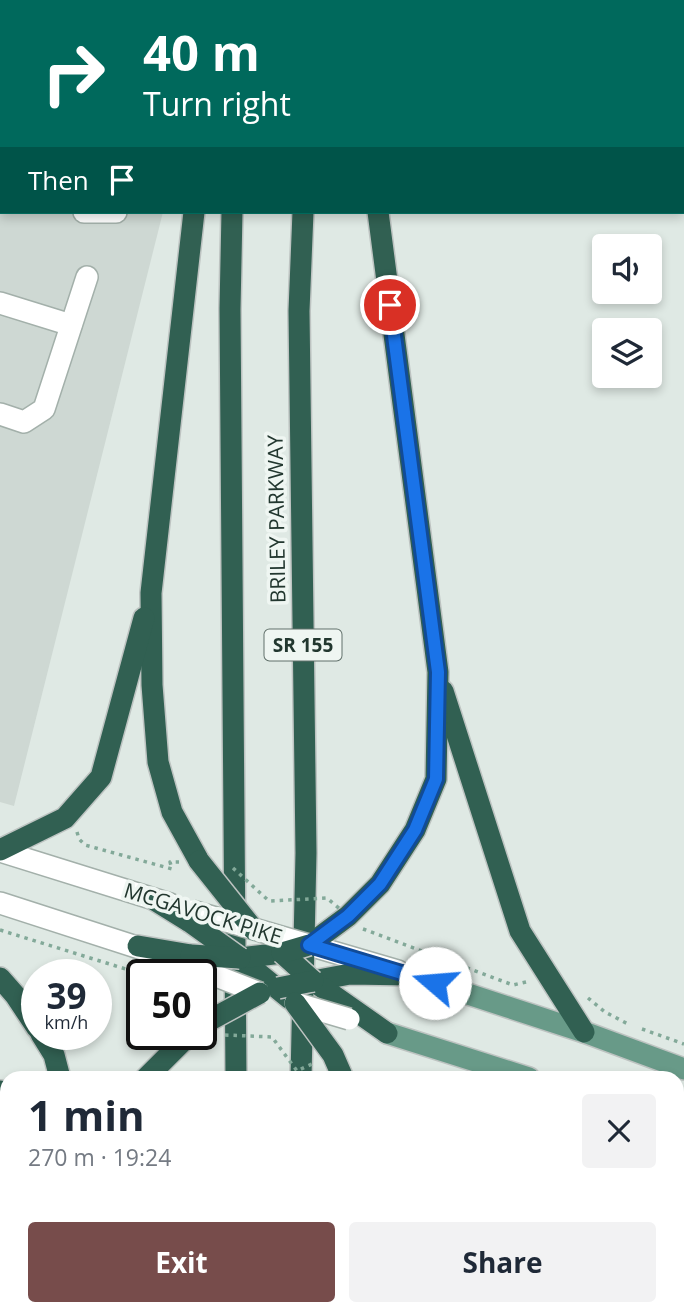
<!DOCTYPE html>
<html lang="en">
<head>
<meta charset="utf-8">
<style>
  body { margin:0; font-family:"Open Sans",sans-serif; background:#f2f2f3; color:#1f2937; height:100vh; display:flex; flex-direction:column; font-size:26px; white-space:nowrap }
  * { box-sizing:border-box; margin:0 }
  p { font-size:23px; color:#747a83 }
  .icon { flex:none; width:38px; height:38px; fill:none; stroke:currentColor; stroke-width:2; stroke-linecap:round; stroke-linejoin:round }
  .map { position:relative; flex:1; overflow:hidden }
  .sheet { position:absolute; left:0px; top:1071px; width:684px; height:245px; display:flex; flex-direction:column; background:#fff; border-radius:21px 21px 0 0; box-shadow:0 4px 10px #0003 }
  .sheet>* { flex:none }
  .guide { position:absolute; left:0px; top:0px; width:684px; height:214px; box-shadow:0 4px 10px #0003; background:#00695c; color:#fff; overflow:hidden }
  .fabs { position:absolute; left:592px; top:234px; display:grid; gap:14px }
  .fabs a { display:grid; place-items:center; width:70px; height:70px; border-radius:7px; background:#fff; box-shadow:0 4px 10px #0003; font-size:35px }
  .speed { position:absolute; left:21px; top:959px; display:flex; gap:14px; font-size:35px; font-weight:700; text-align:center }
  .speed>* { display:grid; place-content:center; width:91px; height:91px; border-radius:50%; background:#fff; box-shadow:0 4px 10px #0003; line-height:1 }
  .speed small { font-size:18px; font-weight:400 }
  .speed .limit { border:4px solid #111; border-radius:10px; background:#fff; color:#111 }
  .pin { position:absolute; display:grid; place-items:center; width:60px; height:60px; color:#fff; margin:-30px; border:4px solid #fff; border-radius:50%; box-shadow:0 2px 7px #0007 }
  .me { position:absolute; width:77px; margin:-38px; rotate:288deg; stroke-linejoin:round; filter:drop-shadow(0 0 5px #0008) }
  .turn { display:flex; align-items:center; gap:24px; height:147px; padding:0 28px; font-size:32px }
  .turn .icon { width:91px; height:91px; stroke-width:2.5 }
  .turn b { display:block; font-size:49px; line-height:60px }
  .then { display:flex; align-items:center; height:66px; padding:0 28px; background:#0003; gap:14px; font-size:26px }
  .round { display:grid; place-items:center; flex:none; width:74px; height:74px; border-radius:7px; background:#f2f2f3 }
  .head { display:flex; align-items:center; justify-content:space-between; height:119px; padding:0 28px }
  h1 { font-size:42px; font-weight:700; line-height:52px }
  .action { display:flex; gap:14px; margin-top:auto; padding:14px 28px }
  .action a { flex:1; height:80px; border-radius:7px; background:#774c4b; color:#fff; font-size:28px; font-weight:700; line-height:80px; text-align:center }
  .action a+a { background:#f2f2f3; color:#1f2937 }
  .map>svg:first-child { display:block }
</style>
</head>
<body>
<div class="map">
<svg width="684" height="1316" viewBox="0 0 684 1316">
  <rect width="100%" height="100%" fill="#dfe9e4"/>
  <polygon fill="#ced8d3" points="0,0 182,0 2,2 2,212 163,212 14,806 0,802"/>
  <g fill="none" stroke-linecap="round" stroke-linejoin="round">
    <g stroke="#a3b0aa" stroke-width="24">
      <g id="minor">
        <polyline points="63,0 68,2"/>
        <polyline points="96,2 98,0"/>
        <polyline points="0,60 2,58"/>
        <polyline points="0,100 2,99"/>
        <polyline points="0,140 2,142"/>
        <polyline points="84,212 116,212"/>
        <polyline points="0,303 71,325"/>
        <polyline points="0,414 24,422 44,409 87,277"/>
        <polyline points="0,851 170,904"/>
        <polyline points="0,903 155,953"/>
        <polyline points="309,945 398,971"/>
      </g>
    </g>
    <g stroke="#bdc3c1" stroke-width="24">
      <g id="major">
        <polyline points="410,975 584,1032 684,1069"/>
        <polyline points="387,1033 529,1078"/>
        <polyline points="677,1122 684,1124"/>
      </g>
    </g>
    <g stroke="#bdc3c1" stroke-width="24">
      <g id="highway">
        <polyline points="351,0 351,2"/>
        <polyline points="212,2 213,0"/>
        <polyline points="235,2 235,0"/>
        <polyline points="311,2 311,0"/>
        <polyline points="194,212 151,593 152,685 158,762 172,812 199,861"/>
        <polyline points="232,212 230,309 236,1078"/>
        <polyline points="443,691 520,931 584,1032"/>
        <polyline points="0,850 65,818 101,777 144,618"/>
        <polyline points="153,899 190,922"/>
        <polyline points="309,945 348,916 380,884 415,830 436,779 438,672 378,212"/>
        <polyline points="138,946 191,955"/>
        <polyline points="240,958 290,999"/>
        <polyline points="240,958 282,953"/>
        <polyline points="0,978 15,995 37,1028"/>
        <polyline points="313,981 350,974 410,975"/>
        <polyline points="313,981 387,1033"/>
        <polyline points="41,1034 54,1055 60,1078"/>
        <polyline points="146,1078 190,1034"/>
        <polyline points="301,1078 306,853 299,311 303,212"/>
        <polyline points="0,1091 7,1094"/>
        <polyline points="119,1309 120,1316"/>
        <polyline points="236,1316 236,1309"/>
        <polyline points="299,1316 299,1309"/>
        <polyline points="395,1316 396,1309"/>
      </g>
    </g>
    <g stroke="#83a999" stroke-width="3.5" stroke-dasharray="3.5 5" stroke-linecap="butt">
      <polyline points="77,832 79,839 85,845 172,869 170,862 179,862"/>
      <polyline points="363,929 513,985 530,981"/>
      <polyline points="0,930 145,975"/>
      <polyline points="588,998 605,1012 628,1024"/>
      <polyline points="642,1029 684,1044"/>
    </g>
    <use href="#minor" stroke="#fff" stroke-width="21"/>
    <use href="#major" stroke="#689a88" stroke-width="21"/>
    <use href="#highway" stroke="#316052" stroke-width="21"/>
    <g stroke="#a3b0aa" stroke-width="24" stroke-linecap="butt">
      <g id="minor-bridge">
        <polyline points="192,911 309,945"/>
        <polyline points="193,967 260,993"/>
        <polyline points="295,1003 349,1019"/>
      </g>
    </g>
    <g stroke="#bdc3c1" stroke-width="24" stroke-linecap="butt">
      <g id="highway-bridge">
        <polyline points="199,861 254,930"/>
        <polyline points="190,922 240,958"/>
        <polyline points="282,953 313,981"/>
        <polyline points="282,953 309,945"/>
        <polyline points="191,955 240,958"/>
        <polyline points="278,988 313,981"/>
        <polyline points="295,1003 333,1055 343,1078"/>
        <polyline points="201,1025 260,993"/>
      </g>
    </g>
    <g stroke="#83a999" stroke-width="3.5" stroke-dasharray="3.5 5" stroke-linecap="butt">
      <polyline points="233,868 269,901 327,898 348,916"/>
      <polyline points="225,1035 272,1037 297,1071 314,1063"/>
    </g>
    <use href="#minor-bridge" stroke="#fff" stroke-width="21"/>
    <use href="#highway-bridge" stroke="#316052" stroke-width="21"/>
  </g>
  <g fill="none" stroke-linecap="round" stroke-linejoin="round">
    <g stroke="#114b97" stroke-width="18">
      <polyline id="route" points="390,305 438,672 436,779 415,830 380,884 348,916 309,945 435,983"/>
    </g>
    <use href="#route" stroke="#1a73e8" stroke-width="12"/>
  </g>
  <g text-anchor="middle" stroke-width="7" stroke-linejoin="round" paint-order="stroke">
    <rect fill="#eff6f2" stroke="#60706a" stroke-width="2" x="264.5" y="629.5" width="77" height="31" rx="5"/>
    <g font-size="19" font-weight="bold" fill="#22372f">
      <text x="303" y="652">SR 155</text>
    </g>
    <g font-size="21" fill="#22372f" stroke="#eff6f2">
      <text transform="translate(277 519) rotate(-91)" y="7">BRILEY PARKWAY</text>
      <text transform="translate(203 914) rotate(17)" y="7">MCGAVOCK PIKE</text>
    </g>
  </g>
</svg>
<div class="fabs">
<a><svg class="icon" aria-label="sound" viewBox="0 0 24 24"><path d="M4 9h4l5-4v14l-5-4H4zM17 9q2 3 0 6"/></svg></a>
<a><svg class="icon" aria-label="layers" viewBox="0 0 24 24"><path d="M12 4l9 5-9 5-9-5zM3 14l9 5 9-5"/></svg></a>
</div>
<div class="speed"><div>39<small>km/h</small></div><div class="limit">50</div></div>
<div class="pin" style="left:390px;top:305px;background:#d93025"><svg class="icon" aria-label="arrive" viewBox="0 0 24 24"><path d="M6 21V4h12l-3 4 3 4H6"/></svg></div>
<svg class="me" style="left:435px;top:983px" viewBox="-20 -20 40 40"><circle r="19" fill="#fff"/><path d="M0-13L10 11 0 6-10 11z" fill="#1a73e8"/></svg>
<div class="guide">
<div class="turn"><svg class="icon" aria-label="right" viewBox="0 0 24 24"><path d="M7 20v-9h11M14 6l5 5-5 5"/></svg><div><b>40 m</b>Turn right</div></div>
<div class="then">Then<svg class="icon" aria-label="arrive" viewBox="0 0 24 24"><path d="M6 21V4h12l-3 4 3 4H6"/></svg></div>
</div>
<section class="sheet">
<div class="head"><div><h1>1 min</h1><p>270 m · 19:24</p></div><a class="round"><svg class="icon" aria-label="close" viewBox="0 0 24 24"><path d="M6 6l12 12M18 6L6 18"/></svg></a></div>
<div class="action"><a>Exit</a><a>Share</a></div>
</section>
</div>
</body>
</html>
